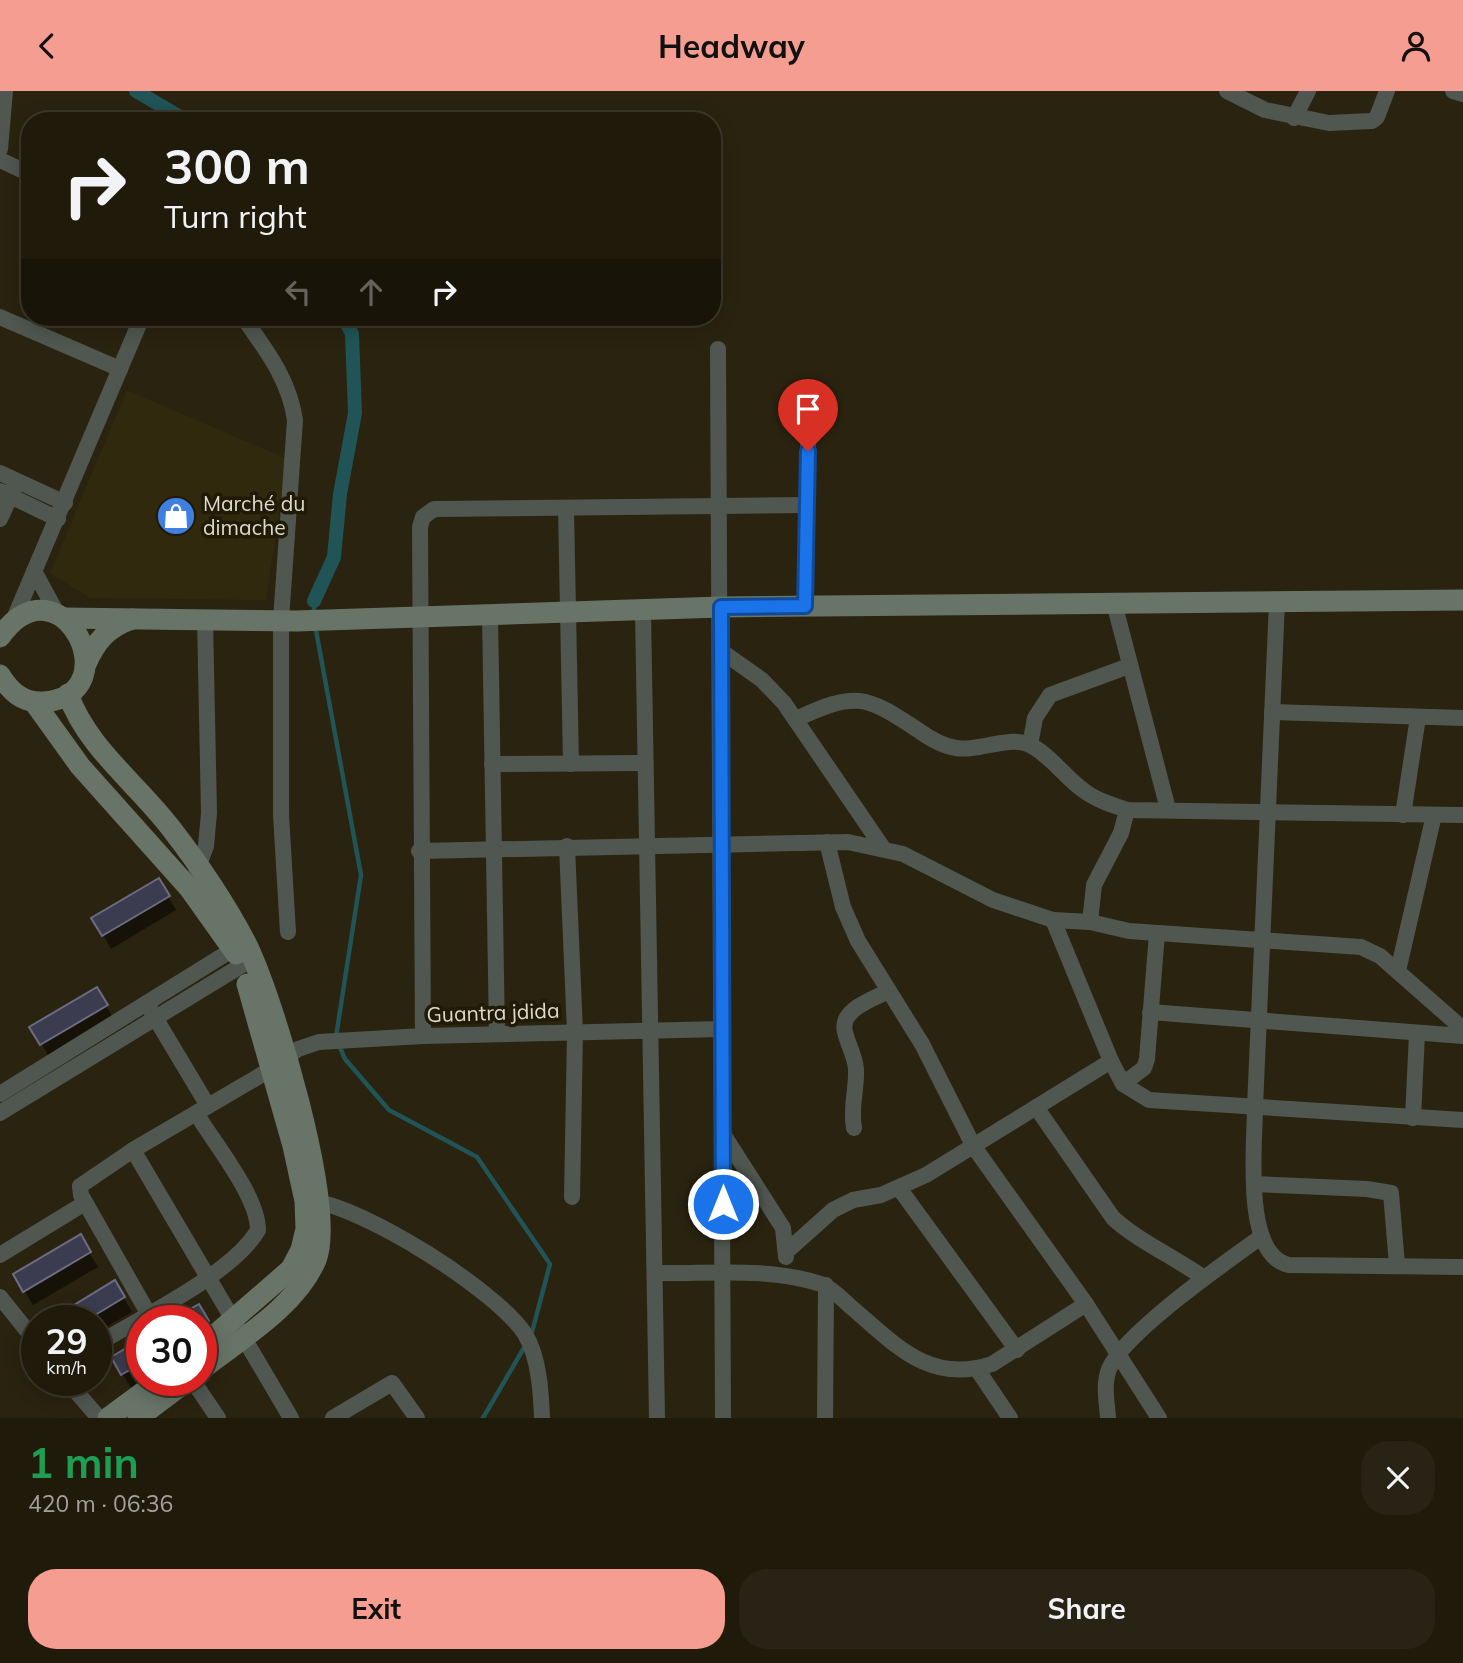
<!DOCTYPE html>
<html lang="en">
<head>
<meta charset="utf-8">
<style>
  body { margin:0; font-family:Mulish,sans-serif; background:#282314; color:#f1f3f6; height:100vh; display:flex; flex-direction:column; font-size:26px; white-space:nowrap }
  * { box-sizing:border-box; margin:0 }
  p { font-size:23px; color:#a2a19d }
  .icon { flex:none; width:38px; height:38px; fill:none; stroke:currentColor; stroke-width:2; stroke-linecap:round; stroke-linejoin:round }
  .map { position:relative; height:1327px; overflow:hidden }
  .drawer { display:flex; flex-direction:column; background:#201a0b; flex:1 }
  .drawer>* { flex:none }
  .guide { position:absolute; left:21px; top:21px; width:700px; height:214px; border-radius:28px; box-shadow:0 4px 18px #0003,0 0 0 2px #3d382c; background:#201a0b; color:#f1f3f6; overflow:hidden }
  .speed { position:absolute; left:21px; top:1214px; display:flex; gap:14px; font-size:35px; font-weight:700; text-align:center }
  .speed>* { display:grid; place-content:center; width:91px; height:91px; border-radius:50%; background:#201a0b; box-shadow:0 4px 18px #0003,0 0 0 2px #3d382c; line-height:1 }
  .speed small { font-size:18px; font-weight:400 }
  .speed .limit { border:10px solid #d22; background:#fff; color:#111 }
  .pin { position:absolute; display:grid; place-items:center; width:60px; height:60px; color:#fff; margin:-72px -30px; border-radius:50% 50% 50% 0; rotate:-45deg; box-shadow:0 0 7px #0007 }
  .pin .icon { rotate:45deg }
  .me { position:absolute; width:77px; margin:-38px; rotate:0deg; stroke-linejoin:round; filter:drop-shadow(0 0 5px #0008) }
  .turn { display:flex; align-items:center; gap:24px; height:147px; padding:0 28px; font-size:32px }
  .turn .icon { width:91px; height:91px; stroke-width:2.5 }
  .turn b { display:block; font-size:49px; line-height:60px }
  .lanes { display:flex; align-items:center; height:66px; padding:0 28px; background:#0003; justify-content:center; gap:35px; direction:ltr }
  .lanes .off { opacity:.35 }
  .round { display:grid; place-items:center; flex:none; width:74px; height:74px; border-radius:28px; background:#282314 }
  .head { display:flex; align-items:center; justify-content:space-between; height:119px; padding:0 28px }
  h1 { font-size:42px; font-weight:700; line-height:52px; color:#1e9e55 }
  .cta { display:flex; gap:14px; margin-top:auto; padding:14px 28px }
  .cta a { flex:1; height:80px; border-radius:28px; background:#f59d90; color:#111; font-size:28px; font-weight:700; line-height:80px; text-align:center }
  .cta a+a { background:#282314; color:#f1f3f6 }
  header { display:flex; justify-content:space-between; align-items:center; height:91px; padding:0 28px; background:#f59d90; color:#111; font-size:32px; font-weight:700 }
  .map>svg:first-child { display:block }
</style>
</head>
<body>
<header><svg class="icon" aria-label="back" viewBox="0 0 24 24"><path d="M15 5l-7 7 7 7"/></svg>Headway<svg class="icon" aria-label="person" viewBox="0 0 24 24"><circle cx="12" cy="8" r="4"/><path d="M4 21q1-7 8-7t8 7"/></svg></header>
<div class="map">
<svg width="1463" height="1327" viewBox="0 0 1463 1327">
  <rect width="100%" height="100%" fill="#2a230f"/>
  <polygon fill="#31290d" points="127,299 287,368 266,509 90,507 50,482"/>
  <g fill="#0007">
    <polygon points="159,789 176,819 111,858 94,827"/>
    <polygon points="96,898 114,928 49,966 32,936"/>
    <polygon points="80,1146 98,1176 33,1214 15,1184"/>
    <polygon points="114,1191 132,1221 96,1242 96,1230 50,1230"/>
    <polygon points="198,1215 216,1245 201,1253 201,1230 173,1230"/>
    <polygon points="142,1250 142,1290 131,1297 113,1267"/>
  </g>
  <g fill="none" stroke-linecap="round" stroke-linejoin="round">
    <g stroke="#205456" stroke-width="4.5">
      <polyline points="314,510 314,522"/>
      <polyline points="315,534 361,784 336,946"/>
      <polyline points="339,954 345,968 389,1019 477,1066 550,1173 531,1245"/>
      <polyline points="483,1327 525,1255"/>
    </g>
    <g stroke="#205456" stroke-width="14">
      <polyline points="136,0 187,30"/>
      <polyline points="314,510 334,466 340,403 355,322 352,243 344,226"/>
    </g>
  </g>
  <g fill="#3c3c50" stroke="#6c6c82" stroke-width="2">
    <polygon points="159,787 170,805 102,845 91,827"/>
    <polygon points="97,896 108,914 40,954 29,936"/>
    <polygon points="81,1143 91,1161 23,1201 13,1183"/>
    <polygon points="115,1189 125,1206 85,1230 48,1230"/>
    <polygon points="199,1213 209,1230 201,1235 201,1230 169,1230"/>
    <polygon points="142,1248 142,1272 121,1284 111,1266"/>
  </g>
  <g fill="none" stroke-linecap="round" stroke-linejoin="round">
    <g stroke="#4f5750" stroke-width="16">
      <polyline points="1227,0 1265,19 1329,32 1372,30 1377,26 1387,0"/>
      <polyline points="1453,0 1463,3"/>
      <polyline points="1294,27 1308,0"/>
      <polyline points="0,58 5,0"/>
      <polyline points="0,69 30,83"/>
      <polyline points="0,226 120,278"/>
      <path d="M243,226C266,259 289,288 295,329L281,529V724L288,841"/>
      <polyline points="718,258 723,1327"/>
      <polyline points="0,382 65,412"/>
      <polyline points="0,400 58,428"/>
      <polyline points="566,417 571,673"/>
      <polyline points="0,428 15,395"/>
      <polyline points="34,480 58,524"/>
      <path d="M1277,511L1255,1016C1255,1053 1242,1164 1289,1174L1463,1176"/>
      <polyline points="1114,512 1168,718"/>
      <polyline points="805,515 809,305"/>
      <polyline points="643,521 657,1327"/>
      <polyline points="490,524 497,943"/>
      <polyline points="13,530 142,226"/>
      <polyline points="721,560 762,589 784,612 883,757"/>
      <polyline points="1272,621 1463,627"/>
      <path d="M796,628C855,601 864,603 918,639C929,647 942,655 956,657C979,661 1008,644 1030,654C1050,664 1065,686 1083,699C1096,709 1112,714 1127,719L1463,724"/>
      <polyline points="1030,654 1035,627 1050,604 1129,575"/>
      <polyline points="492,673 645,672"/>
      <polyline points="1403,724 1418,626"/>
      <polyline points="827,751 843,816 858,850 922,953 974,1056 1086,1213 1159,1327"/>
      <polyline points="567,755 575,941 572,1106"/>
      <polyline points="419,760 848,751 903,763 993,809 1053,829 1090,831 1129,840 1361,856 1380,865 1463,938"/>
      <polyline points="196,782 206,755 209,722 205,528"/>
      <polyline points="1053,829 1111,970 1123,993 1149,1009 1463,1029"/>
      <polyline points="1090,831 1094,794 1121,742 1127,719"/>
      <polyline points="1398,880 1434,724"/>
      <polyline points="150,918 208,1015"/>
      <polyline points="1150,921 1463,945"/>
      <polyline points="423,945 420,436 423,426 434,418 807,414"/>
      <polyline points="1123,993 1144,977 1147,968 1157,842"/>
      <polyline points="0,1003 240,854"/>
      <path d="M1036,1016L1113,1127C1138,1150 1176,1167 1204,1187"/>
      <polyline points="0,1022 252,868"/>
      <polyline points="1413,1027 1417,942"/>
      <path d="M854,1037C850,1016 857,999 856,978C855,965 848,954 845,941C839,919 873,908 889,900"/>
      <polyline points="723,1043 783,1137 786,1166"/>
      <polyline points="133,1059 291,1327"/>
      <polyline points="1254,1093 1367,1098 1391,1102 1397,1174"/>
      <polyline points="899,1097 1017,1259"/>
      <path d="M310,1110C362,1114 497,1200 525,1243C539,1266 541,1301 542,1327"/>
      <polyline points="786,1161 833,1119 853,1109 881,1104 926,1084 1111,970"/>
      <polyline points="0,1164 85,1112"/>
      <path d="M655,1182C710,1183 769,1176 821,1193C832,1197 842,1208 851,1216C895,1253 929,1294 992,1273L1086,1213"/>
      <polyline points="0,1206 37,1252"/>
      <polyline points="148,1222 81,1104 80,1095 133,1059 273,977 298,958 319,951 423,945 722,938"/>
      <path d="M96,1254C140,1227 234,1182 258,1139C258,1105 214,1052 196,1022"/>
      <polyline points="977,1278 1010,1327"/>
      <polyline points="67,1290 99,1327"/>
      <polyline points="193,1290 218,1327"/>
      <polyline points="333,1327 392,1292 417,1327"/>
      <polyline points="825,1327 826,1194"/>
      <path d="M1108,1327C1107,1312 1103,1293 1109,1278C1124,1242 1226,1171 1261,1146"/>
    </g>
    <g stroke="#687468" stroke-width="21">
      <polyline points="64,527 296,530 721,516 1463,509"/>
      <path d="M0,546C60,461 133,605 43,611C22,612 10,600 0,584"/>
      <path d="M86,573C96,550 108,536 132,528"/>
      <path d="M68,603C86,655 137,693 170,736C198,772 225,812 246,852C273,906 337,1117 316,1169C296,1216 239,1249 201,1279"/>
      <polyline points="34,611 80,675 189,797 236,863"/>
      <polyline points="201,1256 291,1178 301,1159 306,1138 305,1110 293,1055 247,893"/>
      <polyline points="108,1327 158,1290"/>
      <polyline points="138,1327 187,1290"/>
    </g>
  </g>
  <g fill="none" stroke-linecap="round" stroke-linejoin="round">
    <g stroke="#114b97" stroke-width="18">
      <polyline id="route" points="723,1113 721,516 805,515 808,360"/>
    </g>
    <use href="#route" stroke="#1a73e8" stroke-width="12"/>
  </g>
  <defs>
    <g id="shop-disc" transform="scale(2.0125)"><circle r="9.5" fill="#3f7fe0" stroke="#201a06"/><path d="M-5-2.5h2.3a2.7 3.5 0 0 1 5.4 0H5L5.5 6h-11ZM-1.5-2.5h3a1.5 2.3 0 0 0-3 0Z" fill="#fff"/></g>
  </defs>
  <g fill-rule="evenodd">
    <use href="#shop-disc" x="176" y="425"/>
  </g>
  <g text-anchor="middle" stroke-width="7" stroke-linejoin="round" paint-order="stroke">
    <g font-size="21" fill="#ddd9cd" stroke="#201a06" text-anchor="start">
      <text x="203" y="420">Marché du<tspan x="203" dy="24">dimache</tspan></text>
    </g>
    <g font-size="21" fill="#ddd9cd" stroke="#201a06">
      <text transform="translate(493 922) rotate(-2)" y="7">Guantra jdida</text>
    </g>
  </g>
</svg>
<div class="speed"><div>29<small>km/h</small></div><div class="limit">30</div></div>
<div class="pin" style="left:808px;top:360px;background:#d93025"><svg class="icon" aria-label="arrive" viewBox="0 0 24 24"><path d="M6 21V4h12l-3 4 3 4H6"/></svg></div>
<svg class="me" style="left:723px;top:1113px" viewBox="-20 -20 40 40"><circle r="17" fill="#1a73e8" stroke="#fff" stroke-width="3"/><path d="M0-11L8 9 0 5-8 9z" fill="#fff"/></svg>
<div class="guide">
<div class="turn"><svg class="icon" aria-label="right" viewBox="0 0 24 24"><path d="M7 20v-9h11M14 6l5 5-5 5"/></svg><div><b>300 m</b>Turn right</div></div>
<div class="lanes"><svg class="icon off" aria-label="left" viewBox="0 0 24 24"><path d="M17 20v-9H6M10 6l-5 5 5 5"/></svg><svg class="icon off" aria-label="ahead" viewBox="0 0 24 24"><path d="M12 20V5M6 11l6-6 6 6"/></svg><svg class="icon" aria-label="right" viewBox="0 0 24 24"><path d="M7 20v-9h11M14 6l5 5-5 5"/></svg></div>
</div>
</div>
<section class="drawer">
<div class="head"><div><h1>1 min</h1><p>420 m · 06:36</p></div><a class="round"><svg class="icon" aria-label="close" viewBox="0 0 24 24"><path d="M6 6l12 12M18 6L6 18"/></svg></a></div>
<div class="cta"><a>Exit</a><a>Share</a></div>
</section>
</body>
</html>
